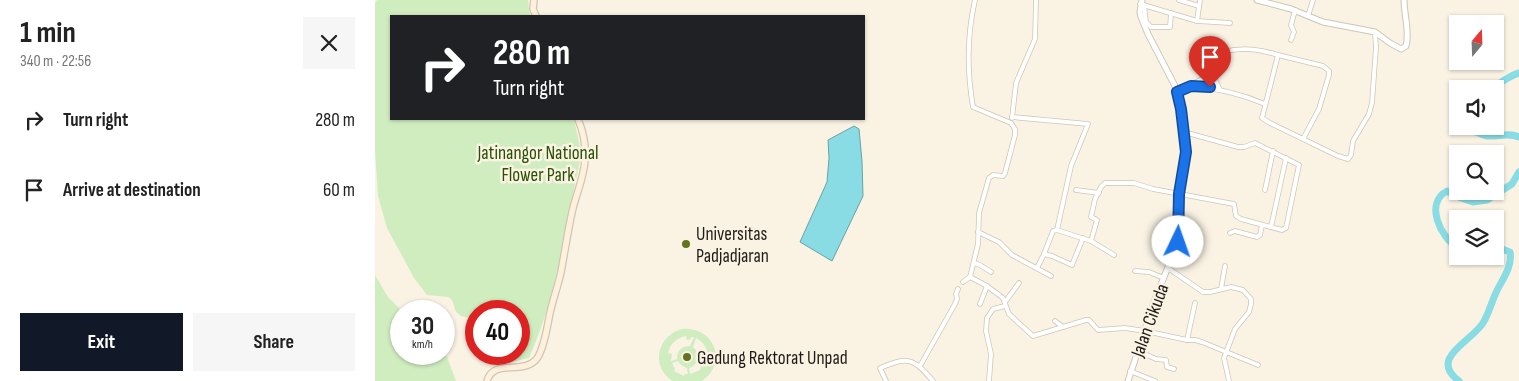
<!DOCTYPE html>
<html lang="en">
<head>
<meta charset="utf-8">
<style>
  body { margin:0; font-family:"Sofia Sans Condensed",sans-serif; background:#f6f6f6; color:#222; height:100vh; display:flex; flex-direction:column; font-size:19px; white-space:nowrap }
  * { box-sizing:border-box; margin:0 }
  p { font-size:16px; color:#767676 }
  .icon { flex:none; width:28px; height:28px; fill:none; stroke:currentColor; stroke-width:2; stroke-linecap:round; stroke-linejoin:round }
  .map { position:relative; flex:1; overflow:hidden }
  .side { display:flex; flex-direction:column; background:#fff; width:375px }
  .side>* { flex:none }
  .guide { position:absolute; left:15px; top:15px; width:475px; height:105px; border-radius:0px; box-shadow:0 1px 4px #0004; background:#202124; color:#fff; overflow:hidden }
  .needle { width:32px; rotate:19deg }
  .controls { position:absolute; left:1074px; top:15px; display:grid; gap:10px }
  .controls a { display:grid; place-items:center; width:55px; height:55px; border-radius:0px; background:#fff; box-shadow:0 1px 4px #0004; font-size:25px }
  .speed { position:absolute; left:15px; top:300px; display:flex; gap:10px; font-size:25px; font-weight:700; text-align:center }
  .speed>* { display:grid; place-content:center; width:65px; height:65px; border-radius:50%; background:#fff; box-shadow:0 1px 4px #0004; line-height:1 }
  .speed small { font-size:12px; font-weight:400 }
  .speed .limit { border:8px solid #d22; background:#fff; color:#111 }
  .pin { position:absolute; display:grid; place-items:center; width:42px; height:42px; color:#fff; margin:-51px -21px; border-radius:50% 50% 50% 0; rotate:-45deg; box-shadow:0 0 5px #0007 }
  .pin .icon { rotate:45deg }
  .me { position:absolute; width:55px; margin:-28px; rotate:3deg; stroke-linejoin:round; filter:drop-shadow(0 0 4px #0008) }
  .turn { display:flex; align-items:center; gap:18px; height:105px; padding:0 20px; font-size:22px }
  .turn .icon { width:65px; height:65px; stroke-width:2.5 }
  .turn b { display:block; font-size:35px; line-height:42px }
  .round { display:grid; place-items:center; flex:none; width:52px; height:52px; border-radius:0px; background:#f6f6f6 }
  .headline { display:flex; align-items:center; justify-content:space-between; height:85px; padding:0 20px }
  h1 { font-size:30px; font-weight:700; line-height:38px }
  .button { display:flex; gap:10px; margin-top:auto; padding:10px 20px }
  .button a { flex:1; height:58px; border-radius:0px; background:#111827; color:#fff; font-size:20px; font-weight:700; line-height:58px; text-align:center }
  .button a+a { background:#f6f6f6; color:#222 }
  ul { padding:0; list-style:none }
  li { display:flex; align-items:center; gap:15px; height:70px; padding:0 20px }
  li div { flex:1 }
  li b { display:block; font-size:19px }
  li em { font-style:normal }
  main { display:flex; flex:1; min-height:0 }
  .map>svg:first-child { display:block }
</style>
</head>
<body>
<main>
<section class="side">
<div class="headline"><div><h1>1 min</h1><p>340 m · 22:56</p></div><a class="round"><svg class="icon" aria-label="close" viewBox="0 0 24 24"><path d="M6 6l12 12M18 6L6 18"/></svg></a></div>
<ul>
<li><svg class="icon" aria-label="right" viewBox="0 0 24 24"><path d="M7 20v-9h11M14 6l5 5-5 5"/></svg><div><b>Turn right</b></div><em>280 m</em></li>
<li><svg class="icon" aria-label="arrive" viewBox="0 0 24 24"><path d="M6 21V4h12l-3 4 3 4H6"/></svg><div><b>Arrive at destination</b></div><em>60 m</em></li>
</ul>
<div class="button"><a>Exit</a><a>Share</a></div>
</section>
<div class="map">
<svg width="1144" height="381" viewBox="0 0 1144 381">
  <rect width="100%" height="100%" fill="#faf3e4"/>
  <g fill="#d0edc0" fill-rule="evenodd">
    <path d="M2,0H153L155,16H16V119H199L206,151L204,166C190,230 181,298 154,358L133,363L112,356V354H144V311H120V309L118,311H101V320L86,316L81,312L77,300L73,297L52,295L39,278L12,228L3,196L0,151V3Z"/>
    <polygon points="0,275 13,297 27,311 26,354 69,354 72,357 81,381 0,381"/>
    <path d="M307,329C339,326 354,363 327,381C319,381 306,381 298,381C295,380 291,376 289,373C277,355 288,334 307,329ZM311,336L312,340H314L317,337H319L315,346C307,346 302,350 302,359L296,361L297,354L293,353C295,344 301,338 311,336ZM321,338C332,344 335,354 331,365H326L325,370L315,374L314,368C325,364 326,354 318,347ZM303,361L306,365L312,368L313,374H310L309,376L299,371L300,369L297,363Z"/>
  </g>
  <polygon fill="#89dce4" stroke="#69a2a6" points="479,126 484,129 487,161 488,196 457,261 425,242 452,182 454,158 453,140"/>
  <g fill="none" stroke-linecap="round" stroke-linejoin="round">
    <g stroke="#89dce4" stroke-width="7">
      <path d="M1116,89C1126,83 1133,76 1144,73"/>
      <path d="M1089,126C1096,130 1104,134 1112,136C1123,137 1133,132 1144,137"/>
      <path d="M1082,247C1066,238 1049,203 1072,191L1086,198L1098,202L1112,200L1137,184L1144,172"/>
      <path d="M1084,381C1053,358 1096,342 1108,323C1113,315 1116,304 1120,295C1125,282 1138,268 1135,252L1124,248L1120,249"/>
    </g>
    <g stroke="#cdc6b7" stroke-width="5.5">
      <g id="minor">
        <polyline points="804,0 824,6"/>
        <polyline points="765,4 822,21 855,23"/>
        <polyline points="769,5 771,22 776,27 795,27 796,13"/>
        <polyline points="933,16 938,0"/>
        <polyline points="822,21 825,0"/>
        <polyline points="916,40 919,32 916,25 920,10"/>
        <polyline points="837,74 845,90"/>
        <path d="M816,86C842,88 866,94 890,104"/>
        <path d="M802,92L837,74L831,61C853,45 878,47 903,55"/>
        <polyline points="637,117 713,124 696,166 682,230 678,231 669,254"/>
        <polyline points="637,118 641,83 660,39 661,0"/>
        <polyline points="928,139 944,109 954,75 954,71 948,66 903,55 887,118 895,123 963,156 973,159 976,155 978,141 994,114 997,103 1001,47 1000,32"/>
        <polyline points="701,190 724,193"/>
        <polyline points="890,190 898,151"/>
        <polyline points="896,227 911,158"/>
        <polyline points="682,230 716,241 722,220 716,217 720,199 726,187 730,183 759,183 778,189 859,204 861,216 866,219 907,230 911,228 924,165 880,143 869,147 863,147 809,132"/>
        <polyline points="603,232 624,242 637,255 676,276"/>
        <polyline points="855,233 860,231 882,237 885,235 887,225"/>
        <polyline points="716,241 739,255"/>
        <polyline points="599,263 605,265 616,272"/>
        <polyline points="662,268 669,254 677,256 697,265 708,238"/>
        <polyline points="793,268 828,292 835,292 856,287 868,290 876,299 876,304 874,312 860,329 849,358 854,381"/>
        <polyline points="760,271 774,272 789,278"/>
        <polyline points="595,277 612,286 628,298 634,314 658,336 711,320 714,320 723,330 750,328 770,331 812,340 820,303"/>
        <path d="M588,282L595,277L603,244L604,213L614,178L618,175L628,176L630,173L640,135V129L636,123L598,107C592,72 592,35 600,0"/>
        <polyline points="846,289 850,266"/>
        <polyline points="630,302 644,283"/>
        <polyline points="605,304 612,286"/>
        <polyline points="680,321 688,327"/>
        <polyline points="812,340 820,340 827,342 883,365"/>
        <polyline points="763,351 781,359 791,360 792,367 799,369"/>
        <polyline points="545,366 580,304 582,299 581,294 583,289"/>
        <polyline points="755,371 780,381"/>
        <path d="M511,381L505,368C534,356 538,358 558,381"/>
        <polyline points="614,381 616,354 611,331 612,318 618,309 630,306"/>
      </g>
    </g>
    <g stroke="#cdc6b7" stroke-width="7">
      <g id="tertiary">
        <path d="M882,0L916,9L948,22L1000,32L1015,43L1026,49L1031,46C1035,32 1029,15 1029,0"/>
        <polyline points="753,381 779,302 803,242 805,194 811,152 806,109 800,86 773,34 766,17 765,12 767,0"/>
      </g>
    </g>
    <g stroke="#cdc6b7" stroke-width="8">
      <g id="secondary">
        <polyline points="159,0 158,9 161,16"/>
        <path d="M112,381C119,357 150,377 163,357C170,345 172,327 175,313C178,299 183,286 186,272C190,251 193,229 198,208C202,192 209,177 210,160C211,147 208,131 203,119"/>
      </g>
    </g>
    <use href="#minor" stroke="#fff" stroke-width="4"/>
    <use href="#tertiary" stroke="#fff" stroke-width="5"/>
    <use href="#secondary" stroke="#fff0dc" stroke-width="5.5"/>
  </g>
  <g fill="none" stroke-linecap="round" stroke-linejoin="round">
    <g stroke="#114b97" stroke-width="12">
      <polyline id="route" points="803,242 804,194 811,152 806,109 802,92 816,86 835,87"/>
    </g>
    <use href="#route" stroke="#1a73e8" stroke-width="9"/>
  </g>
  <g fill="#637320" stroke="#faf3e4" stroke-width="2">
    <circle cx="311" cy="244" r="5"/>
    <circle cx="312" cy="357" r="5"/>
  </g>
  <g text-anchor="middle" stroke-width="5" stroke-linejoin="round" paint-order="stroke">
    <g font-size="19" fill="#285001" stroke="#faf3e4">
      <text x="163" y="159">Jatinangor National<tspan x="163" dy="22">Flower Park</tspan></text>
    </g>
    <g font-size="19" fill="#1f1c17" stroke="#faf3e4" text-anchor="start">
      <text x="321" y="240">Universitas<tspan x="321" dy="22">Padjadjaran</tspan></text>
      <text x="322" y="364">Gedung Rektorat Unpad</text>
    </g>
    <g font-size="19" fill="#1f1c17" stroke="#faf3e4">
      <text transform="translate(774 320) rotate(-70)" y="7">Jalan Cikuda</text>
    </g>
  </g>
</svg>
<div class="controls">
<a><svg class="needle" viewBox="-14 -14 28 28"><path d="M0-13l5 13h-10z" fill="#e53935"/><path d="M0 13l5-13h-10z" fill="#767676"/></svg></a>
<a><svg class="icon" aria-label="sound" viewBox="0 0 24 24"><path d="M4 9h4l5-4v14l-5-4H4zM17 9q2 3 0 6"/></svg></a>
<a><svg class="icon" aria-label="search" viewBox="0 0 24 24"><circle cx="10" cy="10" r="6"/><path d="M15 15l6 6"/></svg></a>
<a><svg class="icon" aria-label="layers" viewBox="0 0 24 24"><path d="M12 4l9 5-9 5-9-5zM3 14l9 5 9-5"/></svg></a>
</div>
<div class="speed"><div>30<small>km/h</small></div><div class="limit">40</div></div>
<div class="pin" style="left:835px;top:87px;background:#d93025"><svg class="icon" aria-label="arrive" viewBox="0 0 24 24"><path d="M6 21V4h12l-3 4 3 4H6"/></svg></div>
<svg class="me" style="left:803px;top:242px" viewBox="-20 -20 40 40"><circle r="19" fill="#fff"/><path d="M0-13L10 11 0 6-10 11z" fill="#1a73e8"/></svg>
<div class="guide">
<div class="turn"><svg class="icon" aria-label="right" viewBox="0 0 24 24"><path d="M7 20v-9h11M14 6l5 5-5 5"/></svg><div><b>280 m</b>Turn right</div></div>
</div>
</div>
</main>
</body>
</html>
